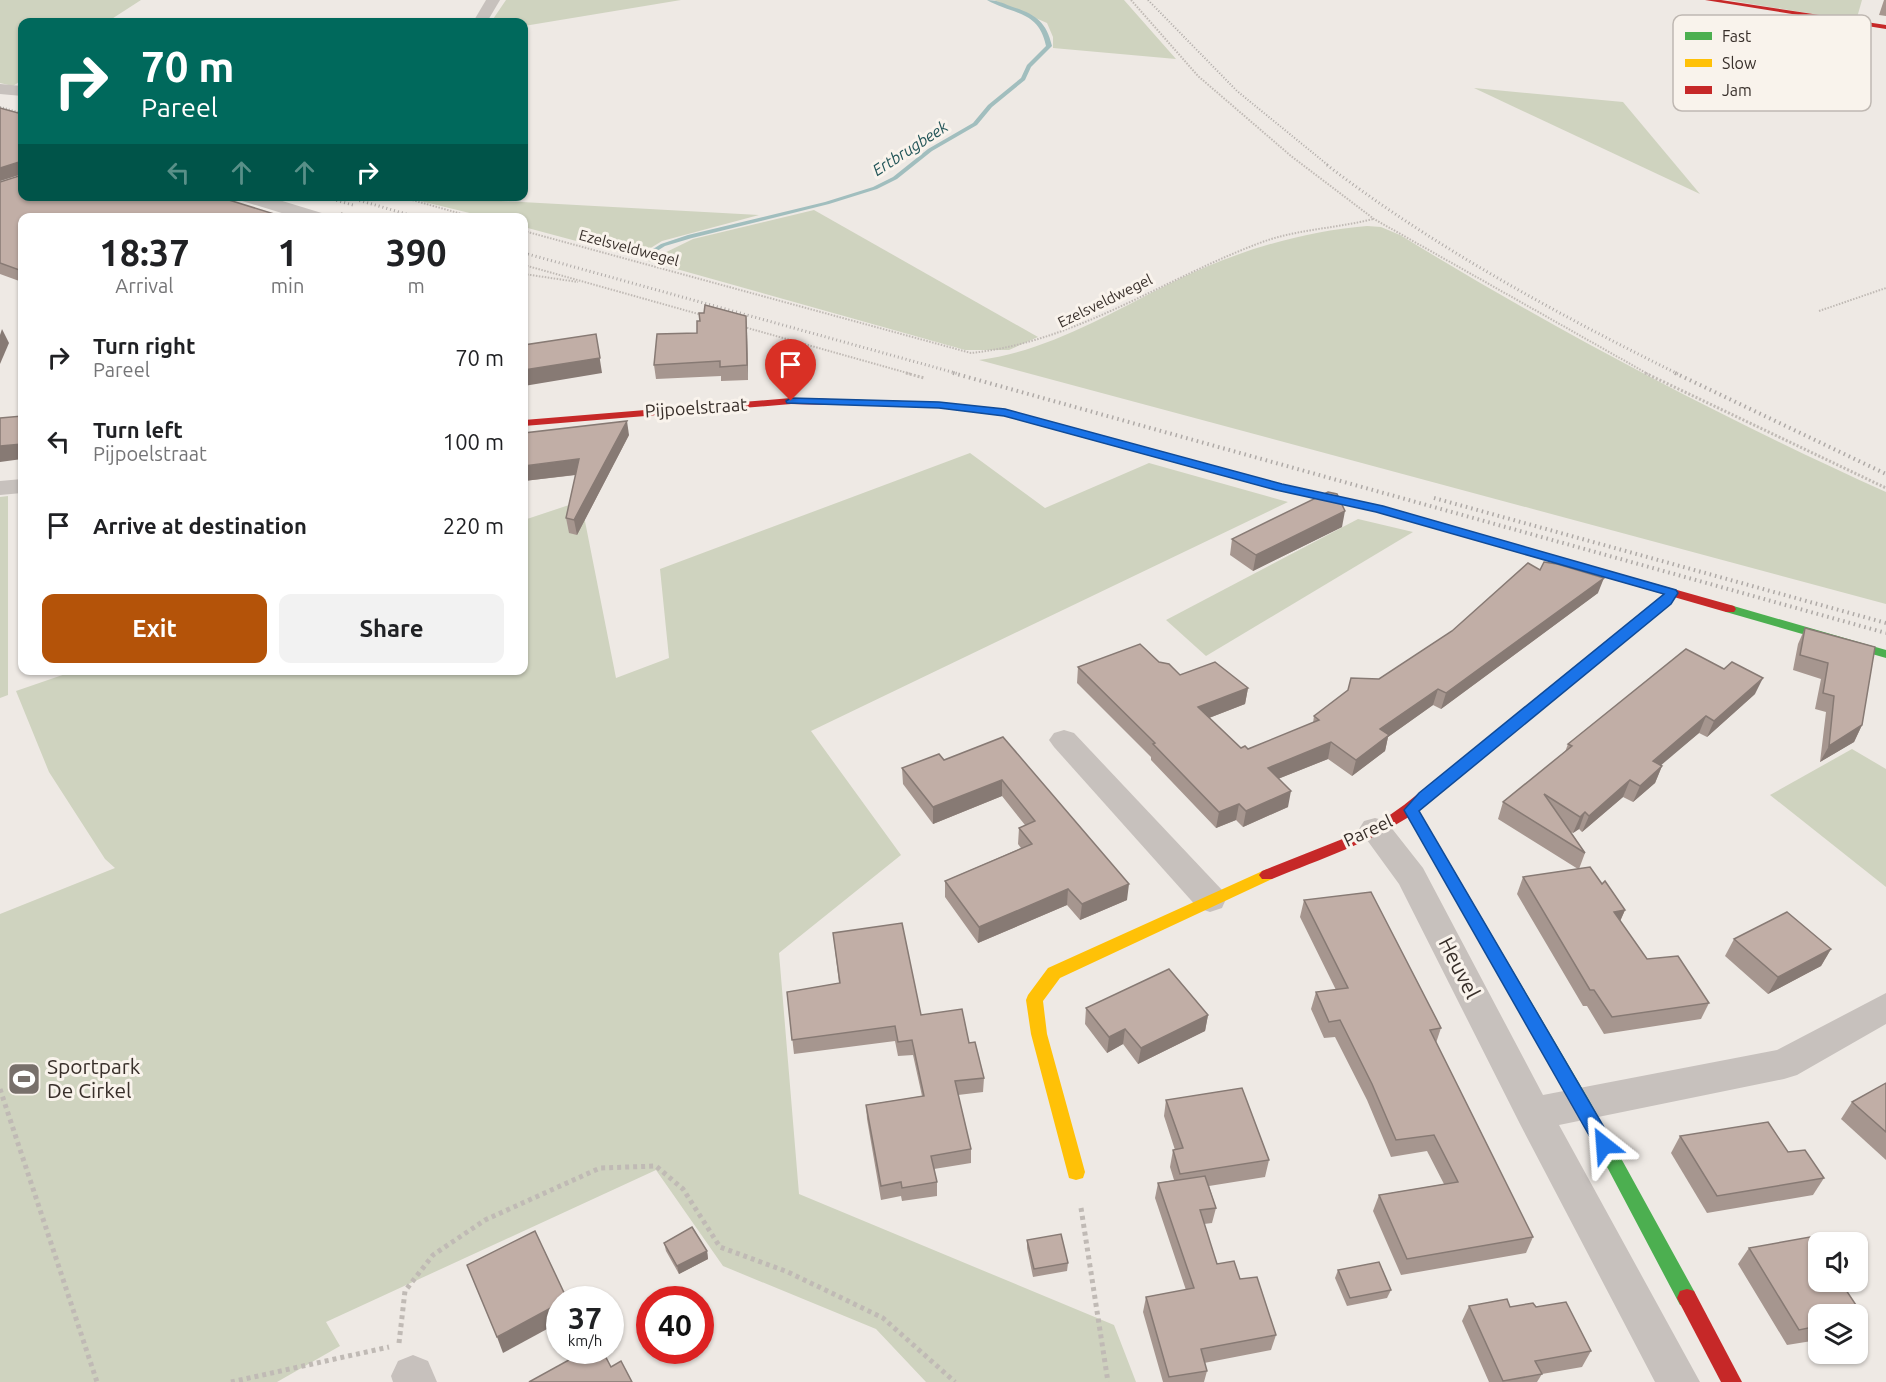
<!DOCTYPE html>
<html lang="en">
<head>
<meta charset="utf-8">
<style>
  body { margin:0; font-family:Ubuntu,sans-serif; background:#f2f2f2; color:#202124; height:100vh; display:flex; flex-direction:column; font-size:22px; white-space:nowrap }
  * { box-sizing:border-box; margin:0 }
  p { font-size:20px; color:#757577 }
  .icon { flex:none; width:33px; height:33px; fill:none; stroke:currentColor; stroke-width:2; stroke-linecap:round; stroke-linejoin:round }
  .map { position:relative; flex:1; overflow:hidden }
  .details { position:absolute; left:18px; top:213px; width:510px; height:462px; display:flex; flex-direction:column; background:#fff; border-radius:12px; box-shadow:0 2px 4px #0004 }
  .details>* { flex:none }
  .top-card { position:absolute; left:18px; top:18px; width:510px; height:183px; border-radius:12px; box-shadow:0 2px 4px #0004; background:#00695c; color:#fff; overflow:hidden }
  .fabs { position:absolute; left:1808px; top:1232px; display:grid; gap:12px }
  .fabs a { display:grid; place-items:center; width:60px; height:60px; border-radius:12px; background:#fff; box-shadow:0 2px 4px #0004; font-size:30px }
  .speed { position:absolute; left:546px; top:1286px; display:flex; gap:12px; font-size:30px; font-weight:700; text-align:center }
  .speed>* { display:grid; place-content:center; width:78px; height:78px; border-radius:50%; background:#fff; box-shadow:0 2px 4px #0004; line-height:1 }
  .speed small { font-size:15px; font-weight:400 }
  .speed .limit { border:9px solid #d22; background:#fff; color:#111 }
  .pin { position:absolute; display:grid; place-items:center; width:51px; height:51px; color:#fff; margin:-62px -26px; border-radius:50% 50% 50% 0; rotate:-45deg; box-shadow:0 0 6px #0007 }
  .pin .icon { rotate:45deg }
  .me { position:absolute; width:66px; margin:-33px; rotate:332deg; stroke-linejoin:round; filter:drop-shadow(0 0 4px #0008) }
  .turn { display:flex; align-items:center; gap:21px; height:126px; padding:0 24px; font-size:27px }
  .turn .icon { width:78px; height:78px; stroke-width:2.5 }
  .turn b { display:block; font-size:42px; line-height:51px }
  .lanes { display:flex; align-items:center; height:57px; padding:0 24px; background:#0003; justify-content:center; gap:30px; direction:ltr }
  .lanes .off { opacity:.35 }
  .eta { display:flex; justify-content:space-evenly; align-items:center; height:102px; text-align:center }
  .eta b { font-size:36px; font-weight:700; line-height:42px }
  .primary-button { display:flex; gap:12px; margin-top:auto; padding:12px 24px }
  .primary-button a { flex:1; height:69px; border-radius:12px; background:#b45309; color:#fff; font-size:24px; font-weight:700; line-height:69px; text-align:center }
  .primary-button a+a { background:#f2f2f2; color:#202124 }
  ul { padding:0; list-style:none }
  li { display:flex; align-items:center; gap:18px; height:84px; padding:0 24px }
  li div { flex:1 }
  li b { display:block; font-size:22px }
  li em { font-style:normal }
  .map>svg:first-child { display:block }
</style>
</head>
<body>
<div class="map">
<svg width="1886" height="1382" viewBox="0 0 1886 1382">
  <rect width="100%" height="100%" fill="#eee9e4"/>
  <g fill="#cfd3bf">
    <polygon points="0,0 141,0 107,22 22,22 22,80 13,86 0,83"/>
    <polygon points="506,0 681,0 524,26 524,22 491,22"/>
    <polygon points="994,0 1124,0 1176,59 1053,48 1053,37 1047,23"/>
    <polygon points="1727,0 1862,0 1856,21"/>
    <polygon points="1474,88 1623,102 1700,194"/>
    <polygon points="404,197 428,197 759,215 662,241 636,257 524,227 524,218 486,217"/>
    <polygon points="814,210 1038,337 1009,350 965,350 648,261 693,239"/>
    <path d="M1367,226L1381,227L1400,235C1557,331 1718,416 1886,492V604L979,360C1047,351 1105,316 1165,286C1228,254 1296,232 1367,226Z"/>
    <polygon points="970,453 1045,508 1149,463 1288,502 811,731 901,855 779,953 799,1194 1114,1325 1136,1382 926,1382 876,1329 723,1266 656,1170 326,1322 340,1346 277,1382 0,1382 0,914 115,868 105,859 49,772 16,691 77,670 524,670 524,520 581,501 616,678 669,658 660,569"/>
    <polygon points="8,496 8,695 0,698 0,497"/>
    <polygon points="1358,519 1413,532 1206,656 1166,620"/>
    <polygon points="1852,749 1886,769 1886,887 1770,795"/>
  </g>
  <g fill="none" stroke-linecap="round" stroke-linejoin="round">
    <path fill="#a1bebe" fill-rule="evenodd" d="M987,0C996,0 1003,3 1010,6C1034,14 1046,20 1052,46L1031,67L1025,80L992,107L977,125L932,151L897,179L877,189L829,204L692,238L665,246L646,258H642V256L661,244L688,235L825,202L873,187L893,177L928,149L973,123L988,105L1021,78L1027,65L1046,46C1039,10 1013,15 987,0Z"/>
    <g stroke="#c0bab5" stroke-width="2" stroke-dasharray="1.5 1.5" stroke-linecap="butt">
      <polyline points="1131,0 1198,76 1291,156 1374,219 1648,374"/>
      <polyline points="398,196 476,218"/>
      <polyline points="341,213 357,218"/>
      <path d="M524,231L971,353C1075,342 1160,281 1257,244C1295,229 1334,229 1373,219"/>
      <polyline points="524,265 702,315"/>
      <polyline points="524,274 578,282"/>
      <polyline points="1819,311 1886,288"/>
      <polyline points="744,327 911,374"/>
    </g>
    <g stroke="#c0bab5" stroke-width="3" stroke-dasharray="2 2" stroke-linecap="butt">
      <polyline points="906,373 924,378"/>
      <polyline points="1645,373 1886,488"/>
    </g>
    <g stroke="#c0bab5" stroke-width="5" stroke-dasharray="4 4" stroke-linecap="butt">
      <polyline points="0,1089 97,1382"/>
      <polyline points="1081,1208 1108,1382"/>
      <polyline points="399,1343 405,1291 433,1255 485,1220 600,1168 656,1166 683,1189 720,1247 788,1272 883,1318 955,1382"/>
      <polyline points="231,1382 389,1347"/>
    </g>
    <g fill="#c7c1bd" fill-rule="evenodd">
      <polygon points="486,0 500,0 487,22 473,22"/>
      <polygon points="0,84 22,86 22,96 0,94"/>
      <polygon points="236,196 266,196 325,214 328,218 298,218 239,200"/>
      <polygon points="22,479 22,493 0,495 0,481"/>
      <polygon points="1064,730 1074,733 1222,890 1226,899 1222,908 1210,912 1198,908 1054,747 1049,740 1054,733"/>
      <polygon points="1375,818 1386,821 1423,868 1543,1095 1777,1050 1886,993 1886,1024 1797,1075 1784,1079 1559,1125 1700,1382 1655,1382 1520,1124 1399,884 1359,829 1364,821"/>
      <polygon points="413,1355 428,1361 437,1382 393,1382 391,1376 398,1361"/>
    </g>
    <g fill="#4caf50" fill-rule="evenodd">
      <polygon points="831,399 939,402 1005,410 1282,485 1374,505 1380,508 1374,511 1276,490 1004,416 939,408 827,404 826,402"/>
      <polygon points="1672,589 1678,593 1671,604 1577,680 1567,680 1565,677 1567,674 1662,598 1668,590"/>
      <polygon points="1730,605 1886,650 1886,658 1726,612 1724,609 1726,606"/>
      <polygon points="1411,805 1416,806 1589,1100 1694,1291 1697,1298 1694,1305 1687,1307 1680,1305 1577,1110 1404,810 1406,806"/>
    </g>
    <polygon fill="#ffc107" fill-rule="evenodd" points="1267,869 1272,871 1275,875 1272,879 1060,978 1043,1001 1047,1034 1085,1172 1083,1178 1076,1180 1069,1178 1031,1034 1026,1000 1028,995 1048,968"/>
    <g fill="#c62828" fill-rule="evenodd">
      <polygon points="1705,0 1721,0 1886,25 1886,29"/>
      <polygon points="791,398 831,399 836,402 831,405 791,404 524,426 524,420"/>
      <polygon points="1374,505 1734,606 1736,609 1734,612 1726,612 1370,510 1368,508 1370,506"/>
      <path d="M1572,673L1577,674L1579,677L1577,680L1415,813C1371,842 1321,859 1272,879H1262L1259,875L1262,871L1345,838L1387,817L1404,805L1567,674Z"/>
      <polygon points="1687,1289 1694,1291 1742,1382 1721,1382 1677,1298 1680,1291"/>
    </g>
    <g stroke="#afaaa7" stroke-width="2" stroke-dasharray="1 2" stroke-linecap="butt">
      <polyline points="1148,0 1237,91 1329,166"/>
      <polyline points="0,107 22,113"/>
    </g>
    <g stroke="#afaaa7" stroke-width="3" stroke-dasharray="1 3" stroke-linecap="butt">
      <path d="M1327,165C1434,247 1557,314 1678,374"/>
      <polyline points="321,196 353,205"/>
      <polyline points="344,196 420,218"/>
      <polyline points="524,253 959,374"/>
    </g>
    <g stroke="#afaaa7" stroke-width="4" stroke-dasharray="1.5 4" stroke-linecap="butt">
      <polyline points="953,373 1886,633"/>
      <polyline points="1675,373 1886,474"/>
      <polyline points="1434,498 1886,623"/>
    </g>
  </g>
  <g fill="#a6968f">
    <polygon points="1884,0 1886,0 1886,16 1879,15"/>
    <polygon points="0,108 22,114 22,282 0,274 0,182 19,176 19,175 0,181"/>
    <polygon points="746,316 747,331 748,380 721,381 721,376 656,379 654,365 697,333"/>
    <polygon points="629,435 577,535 569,533 566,518 576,475 524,481"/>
    <polygon points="1342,527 1253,571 1230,555 1232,539"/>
    <polygon points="1540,570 1598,593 1441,709 1433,705 1388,737 1385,751 1352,776 1328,759 1278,779 1288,807 1243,827 1236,820 1216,828 1151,760 1151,757 1077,683 1078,667 1159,662 1180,675 1248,688 1245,704 1209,718 1241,748 1248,749 1313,723 1314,716 1379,679 1452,631"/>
    <polygon points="1805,628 1875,647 1862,725 1854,742 1820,762 1826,712 1815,709 1821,679 1793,670 1798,644"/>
    <polygon points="1755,694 1707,737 1699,733 1660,765 1662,766 1655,783 1633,802 1623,797 1582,832 1579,829 1573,833 1571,832 1585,853 1579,869 1602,884 1625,910 1620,921 1647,959 1709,1003 1701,1019 1604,1034 1587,1006 1583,1006 1517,894 1523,877 1578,869 1498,819 1503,802 1565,752 1568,744"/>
    <polygon points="1003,737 1127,900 1080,920 1067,905 978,943 945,897 945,881 1021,848 1018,844 1019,828 1025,825 1002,796 933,824 903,784 902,768 944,760"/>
    <polygon points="1304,900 1441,1028 1436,1043 1533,1237 1526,1253 1401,1275 1373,1211 1379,1195 1444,1184 1427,1151 1391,1157 1367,1100 1335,1037 1324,1038 1311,1009 1316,992 1336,990 1300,917"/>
    <polygon points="833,933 921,1015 969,1043 984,1078 983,1092 958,1095 971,1149 971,1163 934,1169 937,1182 937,1196 902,1201 901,1196 881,1200 867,1119 866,1105 922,1096 913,1055 898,1056 895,1041 794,1054 787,992 839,983"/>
    <polygon points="1734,939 1831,949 1821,966 1768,994 1725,956"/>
    <polygon points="1086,1008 1208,1015 1205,1031 1138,1064 1123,1044 1107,1053 1085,1024"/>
    <polygon points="1886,1083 1886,1160 1841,1119 1852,1102"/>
    <polygon points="1166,1100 1269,1160 1265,1177 1209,1186 1216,1208 1212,1223 1204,1224 1217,1264 1240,1279 1276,1335 1271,1350 1204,1363 1207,1371 1204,1382 1163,1382 1143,1312 1146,1297 1186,1290 1155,1198 1158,1183 1174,1180 1170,1167 1173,1150 1175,1150 1164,1116"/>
    <polygon points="1680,1136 1788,1152 1824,1178 1813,1195 1707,1213 1671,1153"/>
    <polygon points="1027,1240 1068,1263 1067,1271 1033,1277 1027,1248"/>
    <polygon points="664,1243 707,1251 708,1259 679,1274 666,1251"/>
    <polygon points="1749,1248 1864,1317 1857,1326 1857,1314 1818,1314 1818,1340 1787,1345 1738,1264"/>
    <polygon points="1338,1270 1391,1290 1387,1298 1347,1306 1335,1278"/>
    <polygon points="1469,1306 1536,1307 1591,1351 1582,1367 1542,1374 1537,1382 1489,1382 1462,1321"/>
  </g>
  <g fill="#877a74">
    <polygon points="19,162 22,174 0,181 0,168"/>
    <polygon points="746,316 747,331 748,380 747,365"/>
    <polygon points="2,329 9,343 0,364 0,335"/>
    <polygon points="596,334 602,373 524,386 524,370"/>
    <polygon points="627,421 629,435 577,535 574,520"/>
    <polygon points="22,444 22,459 0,462 0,446"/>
    <polygon points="579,459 582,474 524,481 524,466"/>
    <polygon points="1345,511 1342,527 1253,571 1256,555"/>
    <polygon points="1604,578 1598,593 1441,709 1446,693"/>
    <polygon points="1763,678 1755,694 1707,737 1714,721"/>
    <polygon points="1248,688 1245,704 1196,723 1198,707"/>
    <polygon points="1438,689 1433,705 1388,737 1385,751 1352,776 1356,760 1380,729"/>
    <polygon points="1706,716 1699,733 1646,778 1653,761"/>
    <polygon points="1862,725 1854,742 1820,762 1829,746"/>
    <polygon points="1331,742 1328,759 1265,784 1268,768"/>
    <polygon points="1662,766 1655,783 1633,802 1640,786"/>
    <polygon points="1002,780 1002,796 933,824 933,807"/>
    <polygon points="1630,780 1623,797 1582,832 1589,816"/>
    <polygon points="1291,791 1288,807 1243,827 1246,811"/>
    <polygon points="1239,804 1236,820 1216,828 1219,812"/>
    <polygon points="1585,812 1579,829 1573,833 1580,817"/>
    <polygon points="1129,884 1127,900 1080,920 1082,904"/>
    <polygon points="1068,889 1067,905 978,943 979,927"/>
    <polygon points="1625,910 1618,926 1614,912"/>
    <polygon points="1831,949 1821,966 1768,994 1778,977"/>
    <polygon points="1208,1015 1205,1031 1138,1064 1141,1048"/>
    <polygon points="1125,1029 1123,1044 1107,1053 1109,1037"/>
    <polygon points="707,1251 708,1259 679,1274 677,1266"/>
    <polygon points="560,1303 560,1322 503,1353 497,1337"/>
  </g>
  <g fill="#c1aea6" stroke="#877a74" stroke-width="1.5">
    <polygon points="0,108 22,114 22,196 216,196 287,218 22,218 22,271 0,263 0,182 19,176 19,162 0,168"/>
    <polygon points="705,305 746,316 747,365 720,367 720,361 654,365 657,334 697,333 697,321 700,321 699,313 704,313"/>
    <polygon points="596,334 600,358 524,370 524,345"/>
    <polygon points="22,416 22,444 0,446 0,418"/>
    <polygon points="627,421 574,520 566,518 579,459 524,466 524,433"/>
    <polygon points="1328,492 1337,494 1345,511 1256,555 1232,539"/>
    <polygon points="1544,562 1557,564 1604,578 1446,693 1438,689 1380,729 1389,735 1356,760 1331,742 1268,768 1291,791 1246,811 1239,804 1219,812 1153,744 1155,743 1078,667 1140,644 1159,662 1169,664 1180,675 1215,662 1248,688 1198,707 1241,748 1245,746 1248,749 1319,720 1314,716 1348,690 1351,678 1379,679 1452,631 1528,563 1540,570"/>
    <polygon points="1805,628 1875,647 1862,725 1829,746 1834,696 1823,693 1828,663 1800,655"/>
    <polygon points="1686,649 1724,669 1732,662 1763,678 1714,721 1706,716 1653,761 1662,766 1640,786 1630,780 1589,816 1585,812 1580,817 1544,794 1585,853 1503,802 1572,746 1568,744"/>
    <polygon points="1003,737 1129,884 1082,904 1068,889 979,927 945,881 1032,844 1019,828 1035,821 1002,780 933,807 902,768 939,754 944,760"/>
    <polygon points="1590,867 1602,884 1605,881 1625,910 1614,912 1647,959 1678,956 1709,1003 1612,1017 1594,990 1590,990 1523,877"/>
    <polygon points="1371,892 1441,1028 1430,1030 1533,1237 1407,1259 1379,1195 1458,1182 1434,1135 1396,1140 1372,1084 1340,1020 1329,1022 1316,992 1348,988 1304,900"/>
    <polygon points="1787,912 1831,949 1778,977 1734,939"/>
    <polygon points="902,923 921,1015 962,1009 969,1043 975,1042 984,1078 955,1081 971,1149 931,1156 937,1182 902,1188 901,1182 881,1186 866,1105 924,1096 912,1040 898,1042 895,1026 792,1040 787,992 840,983 833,933"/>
    <polygon points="1169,969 1208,1015 1141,1048 1125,1029 1109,1037 1086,1008"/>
    <polygon points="1886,1083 1886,1132 1852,1102"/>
    <polygon points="1242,1088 1269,1160 1180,1174 1173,1150 1183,1148 1166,1100"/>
    <polygon points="1768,1122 1788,1152 1805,1150 1824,1178 1717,1196 1680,1136"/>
    <polygon points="1205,1176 1216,1208 1200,1210 1217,1264 1234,1261 1240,1279 1257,1277 1276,1335 1201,1349 1207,1371 1169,1377 1146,1297 1194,1288 1158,1183"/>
    <polygon points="692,1227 707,1251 677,1266 664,1243"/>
    <polygon points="535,1231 567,1299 560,1299 560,1303 497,1337 467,1265"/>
    <polygon points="1061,1234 1068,1263 1034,1269 1027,1240"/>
    <polygon points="1810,1237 1818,1248 1818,1281 1840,1281 1864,1317 1857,1319 1857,1314 1818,1314 1818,1326 1799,1330 1749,1248"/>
    <polygon points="1379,1262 1391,1290 1350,1298 1338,1270"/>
    <polygon points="1507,1299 1510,1307 1533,1303 1536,1307 1566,1302 1591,1351 1535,1361 1542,1374 1503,1381 1469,1306"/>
    <polygon points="587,1350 602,1350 611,1367 621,1361 632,1382 529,1382"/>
  </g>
  <polygon fill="#1a73e8" stroke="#114b97" stroke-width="1.5" points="791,398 939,402 1005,409 1282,484 1383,506 1676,590 1678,593 1671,604 1419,811 1611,1139 1613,1145 1611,1151 1604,1153 1598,1151 1404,810 1419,793 1664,594 1376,512 1276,490 1004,416 939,408 787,403 786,401"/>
  <defs>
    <g id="stadium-square" transform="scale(1.725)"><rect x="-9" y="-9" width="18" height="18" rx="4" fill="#78706b" stroke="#f9f3ec"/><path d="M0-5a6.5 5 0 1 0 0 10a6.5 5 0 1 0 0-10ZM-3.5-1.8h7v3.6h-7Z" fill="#fff"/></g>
  </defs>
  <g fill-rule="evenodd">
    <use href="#stadium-square" x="24" y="1079"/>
  </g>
  <g text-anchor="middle" stroke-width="6" stroke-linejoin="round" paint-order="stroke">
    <g font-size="15" fill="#382f2a" stroke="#f9f3ec">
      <text transform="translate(629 248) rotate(15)" y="5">Ezelsveldwegel</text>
      <text transform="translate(1105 301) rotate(-26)" y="5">Ezelsveldwegel</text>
    </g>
    <g font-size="16" font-style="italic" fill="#225558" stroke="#f9f3ec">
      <text transform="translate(910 148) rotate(-33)" y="6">Ertbrugbeek</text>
    </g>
    <g font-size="18" fill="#382f2a" stroke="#f9f3ec">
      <text transform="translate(696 408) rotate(-4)" y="6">Pijpoelstraat</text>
      <text transform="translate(1368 831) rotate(-25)" y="6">Pareel</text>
    </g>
    <g font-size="21" fill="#382f2a" stroke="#f9f3ec">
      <text transform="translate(1459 968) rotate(63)" y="7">Heuvel</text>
    </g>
    <g font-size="21" fill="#382f2a" stroke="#f9f3ec" text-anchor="start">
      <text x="47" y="1074">Sportpark<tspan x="47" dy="24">De Cirkel</tspan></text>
    </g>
  </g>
  <rect x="1673" y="15" width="198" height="96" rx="9" fill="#f9f3ec" stroke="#bfb8b2" stroke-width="1.5"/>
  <rect x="1685" y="32" width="27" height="8" fill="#4caf50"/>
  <rect x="1685" y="59" width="27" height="8" fill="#ffc107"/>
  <rect x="1685" y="86" width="27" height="8" fill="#c62828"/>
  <g font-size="16" fill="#382f2a">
    <text x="1722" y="42">Fast</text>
    <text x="1722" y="69">Slow</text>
    <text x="1722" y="96">Jam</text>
  </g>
</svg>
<div class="fabs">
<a><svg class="icon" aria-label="sound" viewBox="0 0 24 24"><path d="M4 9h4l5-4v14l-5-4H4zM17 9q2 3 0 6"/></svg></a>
<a><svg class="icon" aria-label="layers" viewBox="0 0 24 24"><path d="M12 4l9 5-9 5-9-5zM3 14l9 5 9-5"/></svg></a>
</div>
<div class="speed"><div>37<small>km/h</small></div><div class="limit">40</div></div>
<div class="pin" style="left:791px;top:401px;background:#d93025"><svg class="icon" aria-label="arrive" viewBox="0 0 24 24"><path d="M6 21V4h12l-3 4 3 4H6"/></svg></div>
<svg class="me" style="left:1604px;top:1145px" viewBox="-20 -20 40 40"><path d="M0-17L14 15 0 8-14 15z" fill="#1a73e8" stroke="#fff" stroke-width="4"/></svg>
<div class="top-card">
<div class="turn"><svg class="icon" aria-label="right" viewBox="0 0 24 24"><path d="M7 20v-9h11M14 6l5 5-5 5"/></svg><div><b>70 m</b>Pareel</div></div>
<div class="lanes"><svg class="icon off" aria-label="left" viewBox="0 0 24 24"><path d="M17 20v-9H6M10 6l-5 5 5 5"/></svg><svg class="icon off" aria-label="ahead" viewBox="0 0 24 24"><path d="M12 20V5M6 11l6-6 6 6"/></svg><svg class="icon off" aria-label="ahead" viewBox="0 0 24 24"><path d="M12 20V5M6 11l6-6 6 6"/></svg><svg class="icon" aria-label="right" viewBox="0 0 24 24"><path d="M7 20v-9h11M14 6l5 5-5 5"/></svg></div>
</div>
<section class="details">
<div class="eta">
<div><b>18:37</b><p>Arrival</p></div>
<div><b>1</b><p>min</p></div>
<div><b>390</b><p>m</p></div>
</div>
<ul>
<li><svg class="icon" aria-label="right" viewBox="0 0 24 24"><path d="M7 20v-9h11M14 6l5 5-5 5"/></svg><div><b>Turn right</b><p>Pareel</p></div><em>70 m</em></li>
<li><svg class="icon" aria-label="left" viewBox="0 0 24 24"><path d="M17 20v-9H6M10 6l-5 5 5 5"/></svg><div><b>Turn left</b><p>Pijpoelstraat</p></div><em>100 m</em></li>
<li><svg class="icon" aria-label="arrive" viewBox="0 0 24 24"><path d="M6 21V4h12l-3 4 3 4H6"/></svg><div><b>Arrive at destination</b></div><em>220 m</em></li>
</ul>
<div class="primary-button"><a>Exit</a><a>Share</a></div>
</section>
</div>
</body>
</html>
